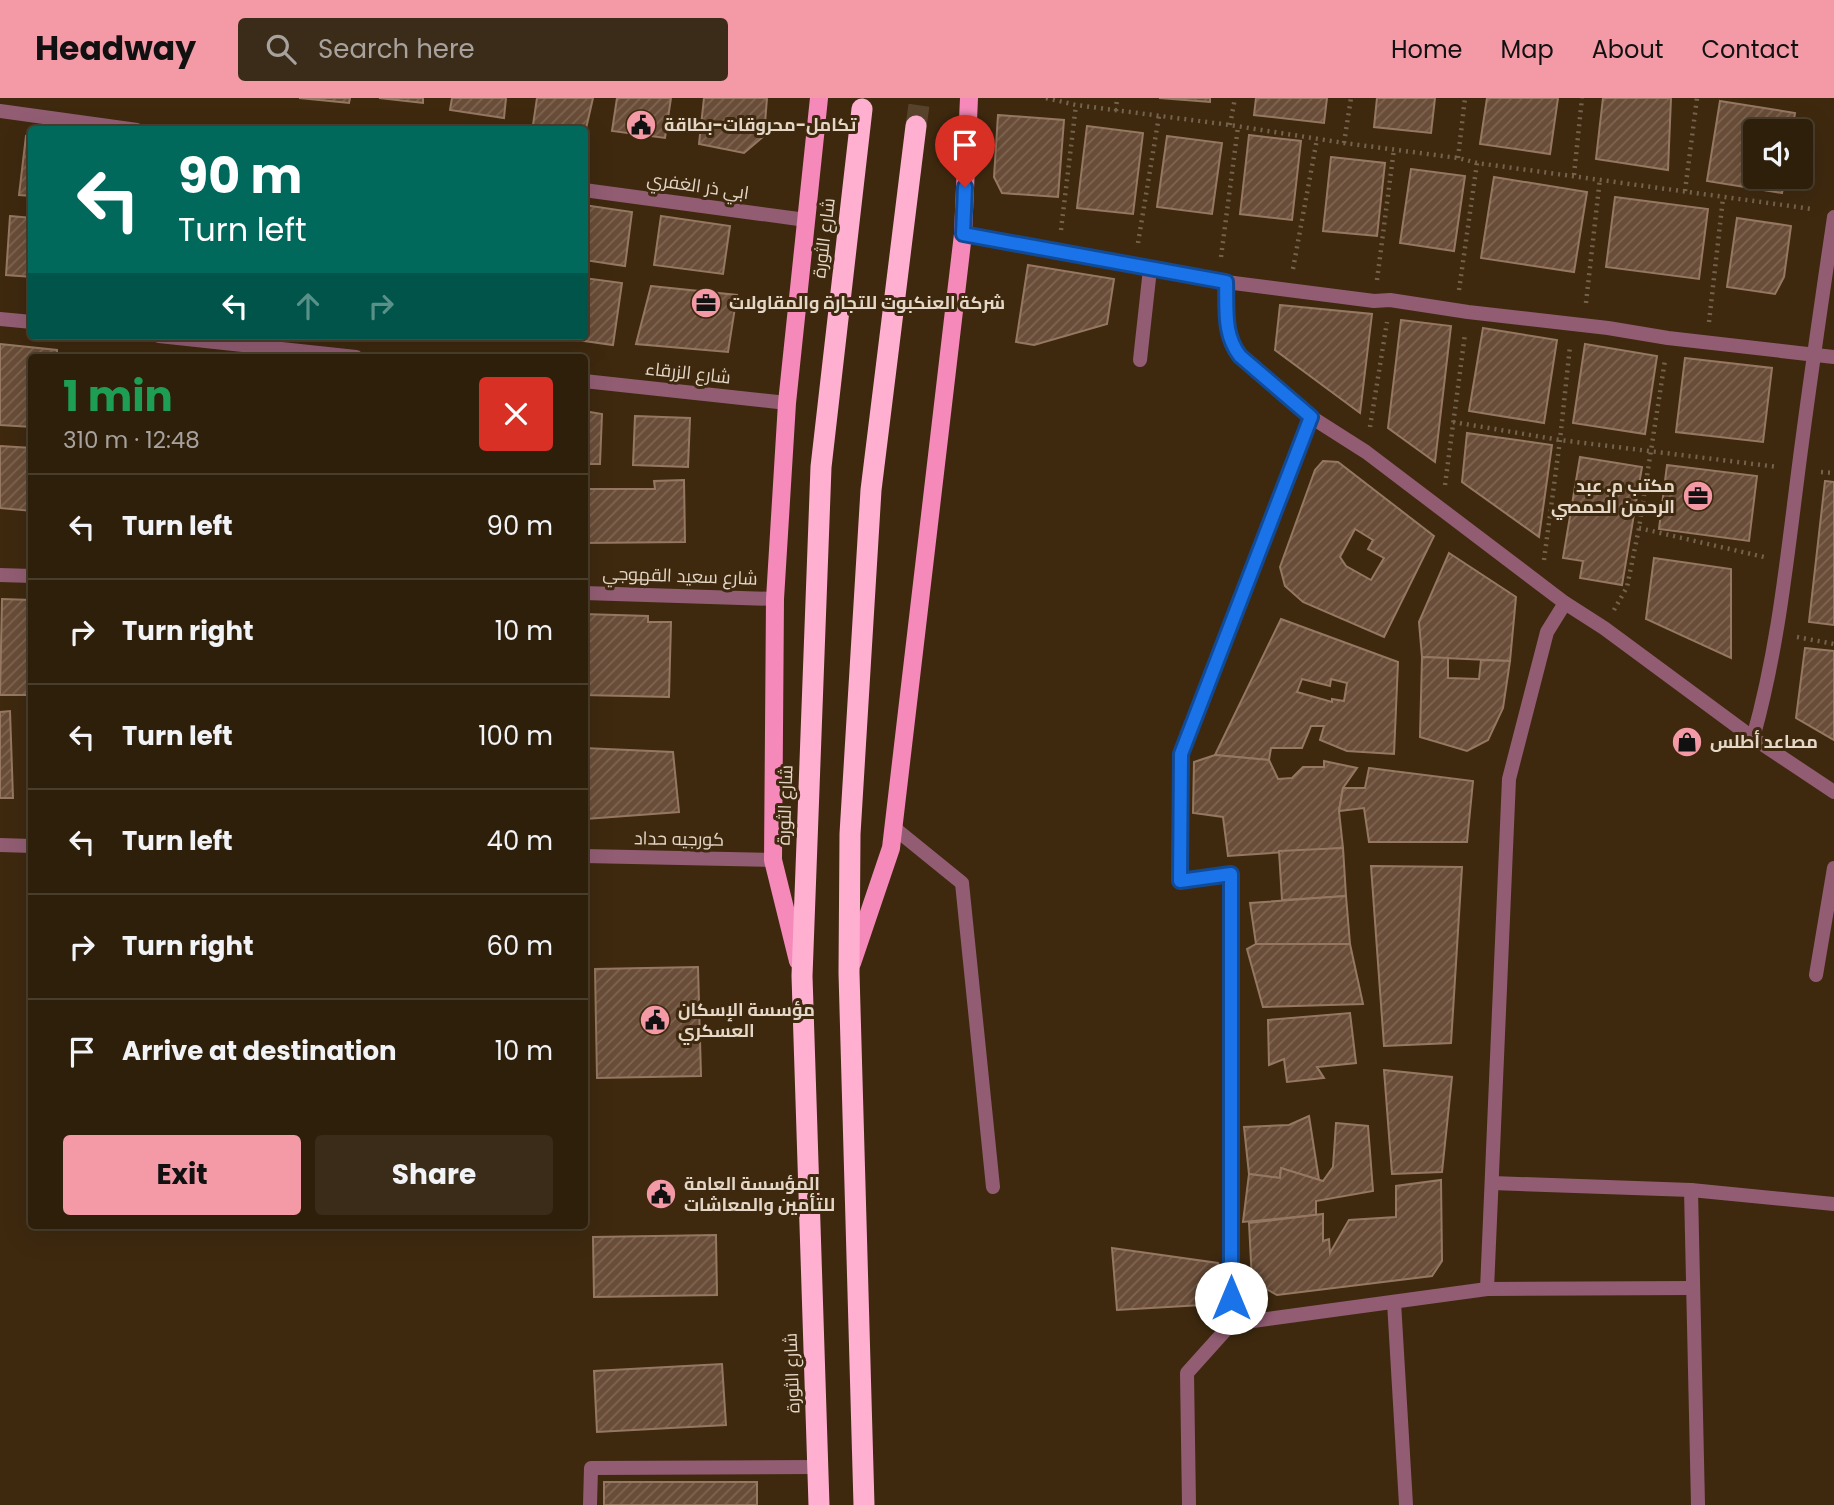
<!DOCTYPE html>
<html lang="en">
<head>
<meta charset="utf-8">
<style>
  body { margin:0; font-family:Poppins,Cairo,sans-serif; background:#3a2c19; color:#f1f3f6; height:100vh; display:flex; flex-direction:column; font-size:26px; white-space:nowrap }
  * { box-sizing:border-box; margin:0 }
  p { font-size:23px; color:#a7a29d }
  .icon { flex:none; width:38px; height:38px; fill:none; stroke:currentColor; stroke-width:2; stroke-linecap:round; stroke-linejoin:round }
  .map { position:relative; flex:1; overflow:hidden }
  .sheet { position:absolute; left:28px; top:256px; width:560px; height:875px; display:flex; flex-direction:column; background:#2e1f0b; border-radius:7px; box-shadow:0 7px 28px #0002,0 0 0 2px #493d2c }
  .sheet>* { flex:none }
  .guide { position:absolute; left:28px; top:28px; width:560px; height:214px; border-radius:7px; box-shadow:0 7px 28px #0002,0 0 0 2px #493d2c; background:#00695c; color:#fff; overflow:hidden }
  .tools { position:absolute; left:1743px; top:21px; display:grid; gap:14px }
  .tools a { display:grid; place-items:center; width:70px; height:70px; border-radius:7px; background:#2e1f0b; box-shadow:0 7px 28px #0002,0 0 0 2px #493d2c; font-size:35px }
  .pin { position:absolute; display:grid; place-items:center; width:60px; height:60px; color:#fff; margin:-72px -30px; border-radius:50% 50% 50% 0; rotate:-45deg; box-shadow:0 0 7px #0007 }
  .pin .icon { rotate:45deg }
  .me { position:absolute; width:77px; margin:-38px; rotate:0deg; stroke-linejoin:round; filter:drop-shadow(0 0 5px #0008) }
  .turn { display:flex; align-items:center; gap:24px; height:147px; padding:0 35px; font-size:32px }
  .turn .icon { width:91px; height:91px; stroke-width:2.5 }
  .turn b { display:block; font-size:49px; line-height:60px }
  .lanes { display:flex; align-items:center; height:66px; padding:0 35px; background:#0003; justify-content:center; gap:35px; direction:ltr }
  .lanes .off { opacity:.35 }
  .round { display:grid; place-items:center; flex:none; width:74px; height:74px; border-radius:7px; background:#3a2c19 }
  .headline { display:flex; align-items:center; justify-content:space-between; height:119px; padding:0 35px }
  h1 { font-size:42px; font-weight:700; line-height:52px; color:#1e9e55 }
  .cta { display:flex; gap:14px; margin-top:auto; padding:14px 35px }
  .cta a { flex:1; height:80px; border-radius:7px; background:#f49aa6; color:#111; font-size:28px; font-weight:700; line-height:80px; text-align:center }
  .cta a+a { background:#3a2c19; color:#f1f3f6 }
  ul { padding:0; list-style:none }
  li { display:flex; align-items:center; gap:21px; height:105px; padding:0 35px; border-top:2px solid #493d2c }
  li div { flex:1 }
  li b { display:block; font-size:26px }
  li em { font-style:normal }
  header { display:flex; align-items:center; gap:42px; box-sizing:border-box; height:98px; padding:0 35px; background:#f49aa6; color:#111 }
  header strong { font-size:33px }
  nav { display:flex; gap:38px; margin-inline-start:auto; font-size:24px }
  .search { width:490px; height:63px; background:#3a2c19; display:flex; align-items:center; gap:18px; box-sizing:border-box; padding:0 24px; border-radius:7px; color:#a7a29d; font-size:26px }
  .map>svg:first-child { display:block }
</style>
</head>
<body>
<header>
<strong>Headway</strong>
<div class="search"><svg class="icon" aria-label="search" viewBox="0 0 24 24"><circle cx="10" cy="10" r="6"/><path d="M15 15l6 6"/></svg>Search here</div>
<nav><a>Home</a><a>Map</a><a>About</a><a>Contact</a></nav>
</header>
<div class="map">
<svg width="1834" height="1407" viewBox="0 0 1834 1407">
  <defs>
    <pattern id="building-hatch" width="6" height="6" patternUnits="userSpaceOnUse" patternTransform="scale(1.75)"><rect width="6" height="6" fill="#694d38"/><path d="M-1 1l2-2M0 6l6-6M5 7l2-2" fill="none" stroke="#7e6653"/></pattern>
  </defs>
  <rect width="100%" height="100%" fill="#3e290f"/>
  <g fill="url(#building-hatch)" stroke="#967862" stroke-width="2" fill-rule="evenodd">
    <polygon points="299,0 350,0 349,5"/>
    <polygon points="379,0 423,0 423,5"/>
    <polygon points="452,0 506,0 504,20 450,12"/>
    <polygon points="537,0 593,0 585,35 584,32 564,32 533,27"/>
    <polygon points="617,0 671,0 665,40 612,33"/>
    <polygon points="704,0 767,0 764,38 744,55 699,46"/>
    <polygon points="1159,0 1210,0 1210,4"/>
    <polygon points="1256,0 1327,0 1324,25 1254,17"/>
    <polygon points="1377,0 1435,0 1431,35 1374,29"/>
    <polygon points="1487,0 1558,0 1550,56 1480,46"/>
    <polygon points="1603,0 1671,0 1668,72 1596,61"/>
    <polygon points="1720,3 1795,15 1792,33 1755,33 1755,79 1785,79 1782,95 1707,83"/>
    <polygon points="998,17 1064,22 1058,99 1002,95 994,79"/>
    <polygon points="1087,28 1143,35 1133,116 1077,110"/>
    <polygon points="1249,37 1301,43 1292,122 1240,116"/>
    <polygon points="26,38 32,39 32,98 19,97"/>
    <polygon points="1167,38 1222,45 1212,116 1157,109"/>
    <polygon points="1331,59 1385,65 1377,138 1323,133"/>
    <polygon points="1411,71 1465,78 1454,153 1400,145"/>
    <polygon points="1494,79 1587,94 1574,174 1481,160"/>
    <polygon points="1615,99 1708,111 1699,181 1606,169"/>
    <polygon points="584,107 632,114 625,168 584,162"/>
    <polygon points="10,118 32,120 32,179 6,177"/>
    <polygon points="661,118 730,128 723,176 654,167"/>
    <polygon points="1737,120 1791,128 1784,179 1775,196 1727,189"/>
    <polygon points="1028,167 1114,181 1107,226 1034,247 1016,244"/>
    <polygon points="584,180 622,185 613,247 549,238 584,238"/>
    <polygon points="651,188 737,197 728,254 636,246"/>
    <polygon points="1280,207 1372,216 1360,315 1275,252"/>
    <polygon points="1401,222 1451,228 1435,364 1388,330"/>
    <polygon points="1483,230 1557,242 1544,325 1469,313"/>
    <polygon points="0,246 57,252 57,259 32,259 32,329 0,327"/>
    <polygon points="1585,246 1657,258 1645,336 1573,325"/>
    <polygon points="1685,260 1772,270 1763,344 1676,334"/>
    <polygon points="584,313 602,316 600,366 584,366"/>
    <polygon points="635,318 690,320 688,369 633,367"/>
    <polygon points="1467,335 1552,347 1539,439 1462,384"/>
    <polygon points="0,348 32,350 32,413 0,410"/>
    <polygon points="1580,359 1642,369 1622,487 1580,480 1583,463 1563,460"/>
    <path d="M1323,363L1338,364L1434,438L1384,539L1303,504L1285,488L1280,469L1315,372ZM1355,431L1373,442L1368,451L1384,460L1371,482L1346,468L1340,459Z"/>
    <polygon points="1667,367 1757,378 1749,443 1659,431"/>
    <polygon points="684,382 685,444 584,445 584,391 655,391 654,383"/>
    <polygon points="1825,383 1834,384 1834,527 1809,524"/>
    <polygon points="1449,455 1516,499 1510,563 1422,559 1419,524"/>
    <polygon points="1654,460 1731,471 1731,560 1646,521"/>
    <polygon points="2,501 32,502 32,597 0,597"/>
    <polygon points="584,516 648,518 648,524 671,524 669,599 584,597"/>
    <path d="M1281,521L1398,564L1394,656L1347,653L1320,642L1324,628H1311L1302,650H1271L1269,662L1215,657ZM1302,581L1330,588L1331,581L1347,585L1344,603L1332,601V604L1297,594Z"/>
    <polygon points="1805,550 1834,553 1834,642 1796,620"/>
    <polygon points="1422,559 1448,560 1448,580 1479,581 1481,562 1510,563 1503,610 1488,642 1467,653 1420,639"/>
    <polygon points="10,613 13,700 0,700 0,614"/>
    <polygon points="584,650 673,654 679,714 586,721"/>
    <polygon points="1215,657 1269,662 1278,681 1292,680 1303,669 1324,669 1324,663 1357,670 1343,690 1339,713 1343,750 1228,758 1223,719 1193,715 1194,664"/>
    <polygon points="1369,670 1473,683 1467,744 1369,744 1364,710 1339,713 1343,690 1365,690"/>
    <polygon points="1343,750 1346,798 1282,802 1279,753"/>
    <polygon points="1371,768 1462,769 1451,945 1384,948"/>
    <polygon points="1346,798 1350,846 1256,846 1250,805"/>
    <polygon points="1256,846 1350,846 1363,906 1263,909 1247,851"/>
    <polygon points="698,869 701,978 597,980 595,871"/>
    <polygon points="1350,915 1356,965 1317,969 1324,980 1287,984 1284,961 1269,967 1268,922"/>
    <polygon points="1384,972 1452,979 1442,1074 1392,1076"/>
    <polygon points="1309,1018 1319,1082 1281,1070 1280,1080 1249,1076 1244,1029 1289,1027"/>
    <polygon points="1336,1025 1368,1028 1373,1093 1316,1103 1316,1117 1243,1124 1249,1076 1280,1080 1281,1070 1323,1083 1333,1069"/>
    <polygon points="1441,1082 1442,1163 1432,1178 1277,1197 1252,1183 1249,1125 1323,1116 1323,1143 1329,1141 1330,1155 1349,1122 1396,1119 1396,1088"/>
    <polygon points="716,1137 717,1197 594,1199 593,1139"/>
    <polygon points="1112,1150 1218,1165 1223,1176 1219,1206 1117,1212"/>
    <polygon points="722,1266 726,1327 597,1334 594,1273"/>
    <rect x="604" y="1384" width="153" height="23"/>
  </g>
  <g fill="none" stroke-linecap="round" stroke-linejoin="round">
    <polyline stroke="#57432b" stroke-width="21" stroke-dasharray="21 10" stroke-linecap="butt" points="916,28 920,0"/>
    <g stroke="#74624b" stroke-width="4.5" stroke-dasharray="2 5" stroke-linecap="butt">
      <polyline points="1046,0 1076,7 1230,27 1344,45 1458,60 1477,65 1812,111"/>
      <polyline points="1116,13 1117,0"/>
      <polyline points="1230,27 1235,0"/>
      <polyline points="1344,45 1351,0"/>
      <polyline points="1458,60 1465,0"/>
      <polyline points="1574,77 1582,0"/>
      <polyline points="1685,93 1697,0"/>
      <polyline points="1061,132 1076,7"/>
      <polyline points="1138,145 1159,18"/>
      <polyline points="1221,159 1238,29"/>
      <polyline points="1293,171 1317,41"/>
      <polyline points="1377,182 1394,51"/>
      <polyline points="1459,192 1477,65"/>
      <polyline points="1586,205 1600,80"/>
      <polyline points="1709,224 1723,100"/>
      <polyline points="1453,324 1560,342 1778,369"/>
      <polyline points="1370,329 1387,224"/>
      <polyline points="1821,374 1834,375"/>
      <polyline points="1445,387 1465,236"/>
      <polyline points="1639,430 1764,459"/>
      <polyline points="1544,462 1560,342 1570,248"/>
      <polyline points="1614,512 1627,489 1639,430 1665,262"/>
      <polyline points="1797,539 1834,546"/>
    </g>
    <g stroke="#925d73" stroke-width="14">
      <polyline points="1140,262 1150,171"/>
      <polyline points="893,729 962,785 993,1089"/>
    </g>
    <g stroke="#925d73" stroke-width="14">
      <polyline points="0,13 137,32"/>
      <polyline points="584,92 806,122"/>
      <polyline points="963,136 1226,184 1374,203 1390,202 1468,214 1608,230 1668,240 1834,259"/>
      <path d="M1226,184C1227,211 1223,236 1240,258L1311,319L1366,354L1565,505L1604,530L1753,640L1834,694"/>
      <polyline points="0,221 32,224"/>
      <polyline points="159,238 356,259"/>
      <polyline points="584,283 787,305"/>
      <polyline points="0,477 32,478"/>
      <polyline points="584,495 775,501"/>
      <path d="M1753,640C1777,555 1786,469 1797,383C1808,295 1821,207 1834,119"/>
      <polyline points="0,747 32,748"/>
      <polyline points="584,758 773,762"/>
      <polyline points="1816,877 1834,770"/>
      <polyline points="1492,1085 1691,1092 1834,1106"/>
      <polyline points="1691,1092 1698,1407"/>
      <polyline points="1487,1191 1509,681 1547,534 1565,505"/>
      <polyline points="1394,1204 1406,1407"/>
      <polyline points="1231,1226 1231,777 1179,783 1181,656 1311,319"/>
      <polyline points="590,1407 591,1370 818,1369"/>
      <polyline points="1189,1407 1187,1275 1231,1226 1487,1191 1692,1190"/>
    </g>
    <g stroke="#f589b9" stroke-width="18">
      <polyline points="798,863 773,762 775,501 787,305 819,0"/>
      <polyline points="852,865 891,750 963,136 969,0"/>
    </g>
    <g stroke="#ffb0d1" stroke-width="21">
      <polyline points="819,1407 802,878 821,369 862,11"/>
      <polyline points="864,1407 849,875 850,736 871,392 916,28"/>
    </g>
  </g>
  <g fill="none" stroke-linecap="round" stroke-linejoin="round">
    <g stroke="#114b97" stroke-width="18">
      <path id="route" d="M965,89L963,136L1226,184C1227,211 1223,236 1240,258L1311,319L1181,656L1180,783L1231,776V1200"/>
    </g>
    <use href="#route" stroke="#1a73e8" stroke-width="12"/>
  </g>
  <defs>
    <g id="civic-disc" transform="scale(1.575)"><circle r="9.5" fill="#f49aa6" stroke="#3e290f"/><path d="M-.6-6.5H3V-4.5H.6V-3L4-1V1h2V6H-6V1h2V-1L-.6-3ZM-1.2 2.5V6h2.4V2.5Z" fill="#111"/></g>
    <g id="office-disc" transform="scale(1.575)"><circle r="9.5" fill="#f49aa6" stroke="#3e290f"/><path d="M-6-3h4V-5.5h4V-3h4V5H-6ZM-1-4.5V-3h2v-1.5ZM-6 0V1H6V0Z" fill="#111"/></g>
    <g id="shop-disc" transform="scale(1.575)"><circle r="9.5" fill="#f49aa6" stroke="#3e290f"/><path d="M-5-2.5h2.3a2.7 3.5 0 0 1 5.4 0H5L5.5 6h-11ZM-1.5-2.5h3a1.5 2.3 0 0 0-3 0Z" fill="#111"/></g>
  </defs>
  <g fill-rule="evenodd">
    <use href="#civic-disc" x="641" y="27"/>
    <use href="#office-disc" x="706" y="205"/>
    <use href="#office-disc" x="1698" y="398"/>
    <use href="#shop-disc" x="1687" y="644"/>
    <use href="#civic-disc" x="655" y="922"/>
    <use href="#civic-disc" x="661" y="1096"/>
  </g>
  <g text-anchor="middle" stroke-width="6" stroke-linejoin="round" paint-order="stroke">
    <g font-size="18" font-weight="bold" fill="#e4d7c8" stroke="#3e290f" text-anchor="start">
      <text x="664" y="33">تكامل-محروقات-بطاقة</text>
      <text x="729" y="211">شركة العنكبوت للتجارة والمقاولات</text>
      <text x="1675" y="394" text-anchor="end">مكتب م. عبد<tspan x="1675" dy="21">الرحمن الحمصي</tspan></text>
      <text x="1710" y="650">مصاعد أطلس</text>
      <text x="678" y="918">مؤسسة الإسكان<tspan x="678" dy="21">العسكري</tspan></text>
      <text x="684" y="1092">المؤسسة العامة<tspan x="684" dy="21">للتأمين والمعاشات</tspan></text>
    </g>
    <g font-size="18" fill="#e4d7c8" stroke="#3e290f">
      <text transform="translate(698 88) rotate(8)" y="6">ابي ذر الغفري</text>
      <text transform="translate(824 140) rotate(-83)" y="6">شارع الثورة</text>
      <text transform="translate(688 275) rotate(6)" y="6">شارع الزرقاء</text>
      <text transform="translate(680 478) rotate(2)" y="6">شارع سعيد القهوجي</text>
      <text transform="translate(785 707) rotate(-88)" y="6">شارع الثورة</text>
      <text transform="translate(679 741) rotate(1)" y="6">كورجيه حداد</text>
      <text transform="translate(792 1275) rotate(-92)" y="6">شارع الثورة</text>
    </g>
  </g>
</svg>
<div class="tools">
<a><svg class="icon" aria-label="sound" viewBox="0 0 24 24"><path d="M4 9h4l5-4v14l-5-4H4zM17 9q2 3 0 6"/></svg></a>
</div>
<div class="pin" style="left:965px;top:89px;background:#d93025"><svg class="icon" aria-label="arrive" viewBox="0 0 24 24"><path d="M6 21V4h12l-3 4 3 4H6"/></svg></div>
<svg class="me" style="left:1231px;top:1200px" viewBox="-20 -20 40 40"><circle r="19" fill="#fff"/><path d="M0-13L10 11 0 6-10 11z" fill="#1a73e8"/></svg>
<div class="guide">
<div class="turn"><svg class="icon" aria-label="left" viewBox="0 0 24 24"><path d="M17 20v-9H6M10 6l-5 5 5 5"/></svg><div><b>90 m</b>Turn left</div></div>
<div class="lanes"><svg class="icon" aria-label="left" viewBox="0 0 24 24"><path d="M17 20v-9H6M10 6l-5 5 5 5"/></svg><svg class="icon off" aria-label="ahead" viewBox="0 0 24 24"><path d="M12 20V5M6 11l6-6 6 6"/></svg><svg class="icon off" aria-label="right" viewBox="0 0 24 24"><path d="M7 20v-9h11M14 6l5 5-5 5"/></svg></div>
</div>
<section class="sheet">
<div class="headline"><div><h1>1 min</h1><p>310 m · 12:48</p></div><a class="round" style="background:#d93025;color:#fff"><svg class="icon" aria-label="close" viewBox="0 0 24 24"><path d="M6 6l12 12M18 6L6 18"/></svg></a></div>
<ul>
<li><svg class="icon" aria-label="left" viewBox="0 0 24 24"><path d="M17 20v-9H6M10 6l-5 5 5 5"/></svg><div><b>Turn left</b></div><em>90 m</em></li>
<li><svg class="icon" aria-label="right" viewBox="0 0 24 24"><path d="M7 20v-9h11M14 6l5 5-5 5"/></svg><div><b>Turn right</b></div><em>10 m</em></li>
<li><svg class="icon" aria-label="left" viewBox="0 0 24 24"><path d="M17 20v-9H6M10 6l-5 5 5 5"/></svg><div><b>Turn left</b></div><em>100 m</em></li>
<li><svg class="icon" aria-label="left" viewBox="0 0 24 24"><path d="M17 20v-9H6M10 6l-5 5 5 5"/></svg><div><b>Turn left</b></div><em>40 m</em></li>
<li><svg class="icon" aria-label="right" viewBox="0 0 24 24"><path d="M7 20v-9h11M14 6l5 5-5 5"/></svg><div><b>Turn right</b></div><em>60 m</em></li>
<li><svg class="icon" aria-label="arrive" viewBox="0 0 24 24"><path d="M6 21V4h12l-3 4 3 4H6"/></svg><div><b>Arrive at destination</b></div><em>10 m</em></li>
</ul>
<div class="cta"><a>Exit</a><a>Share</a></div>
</section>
</div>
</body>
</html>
